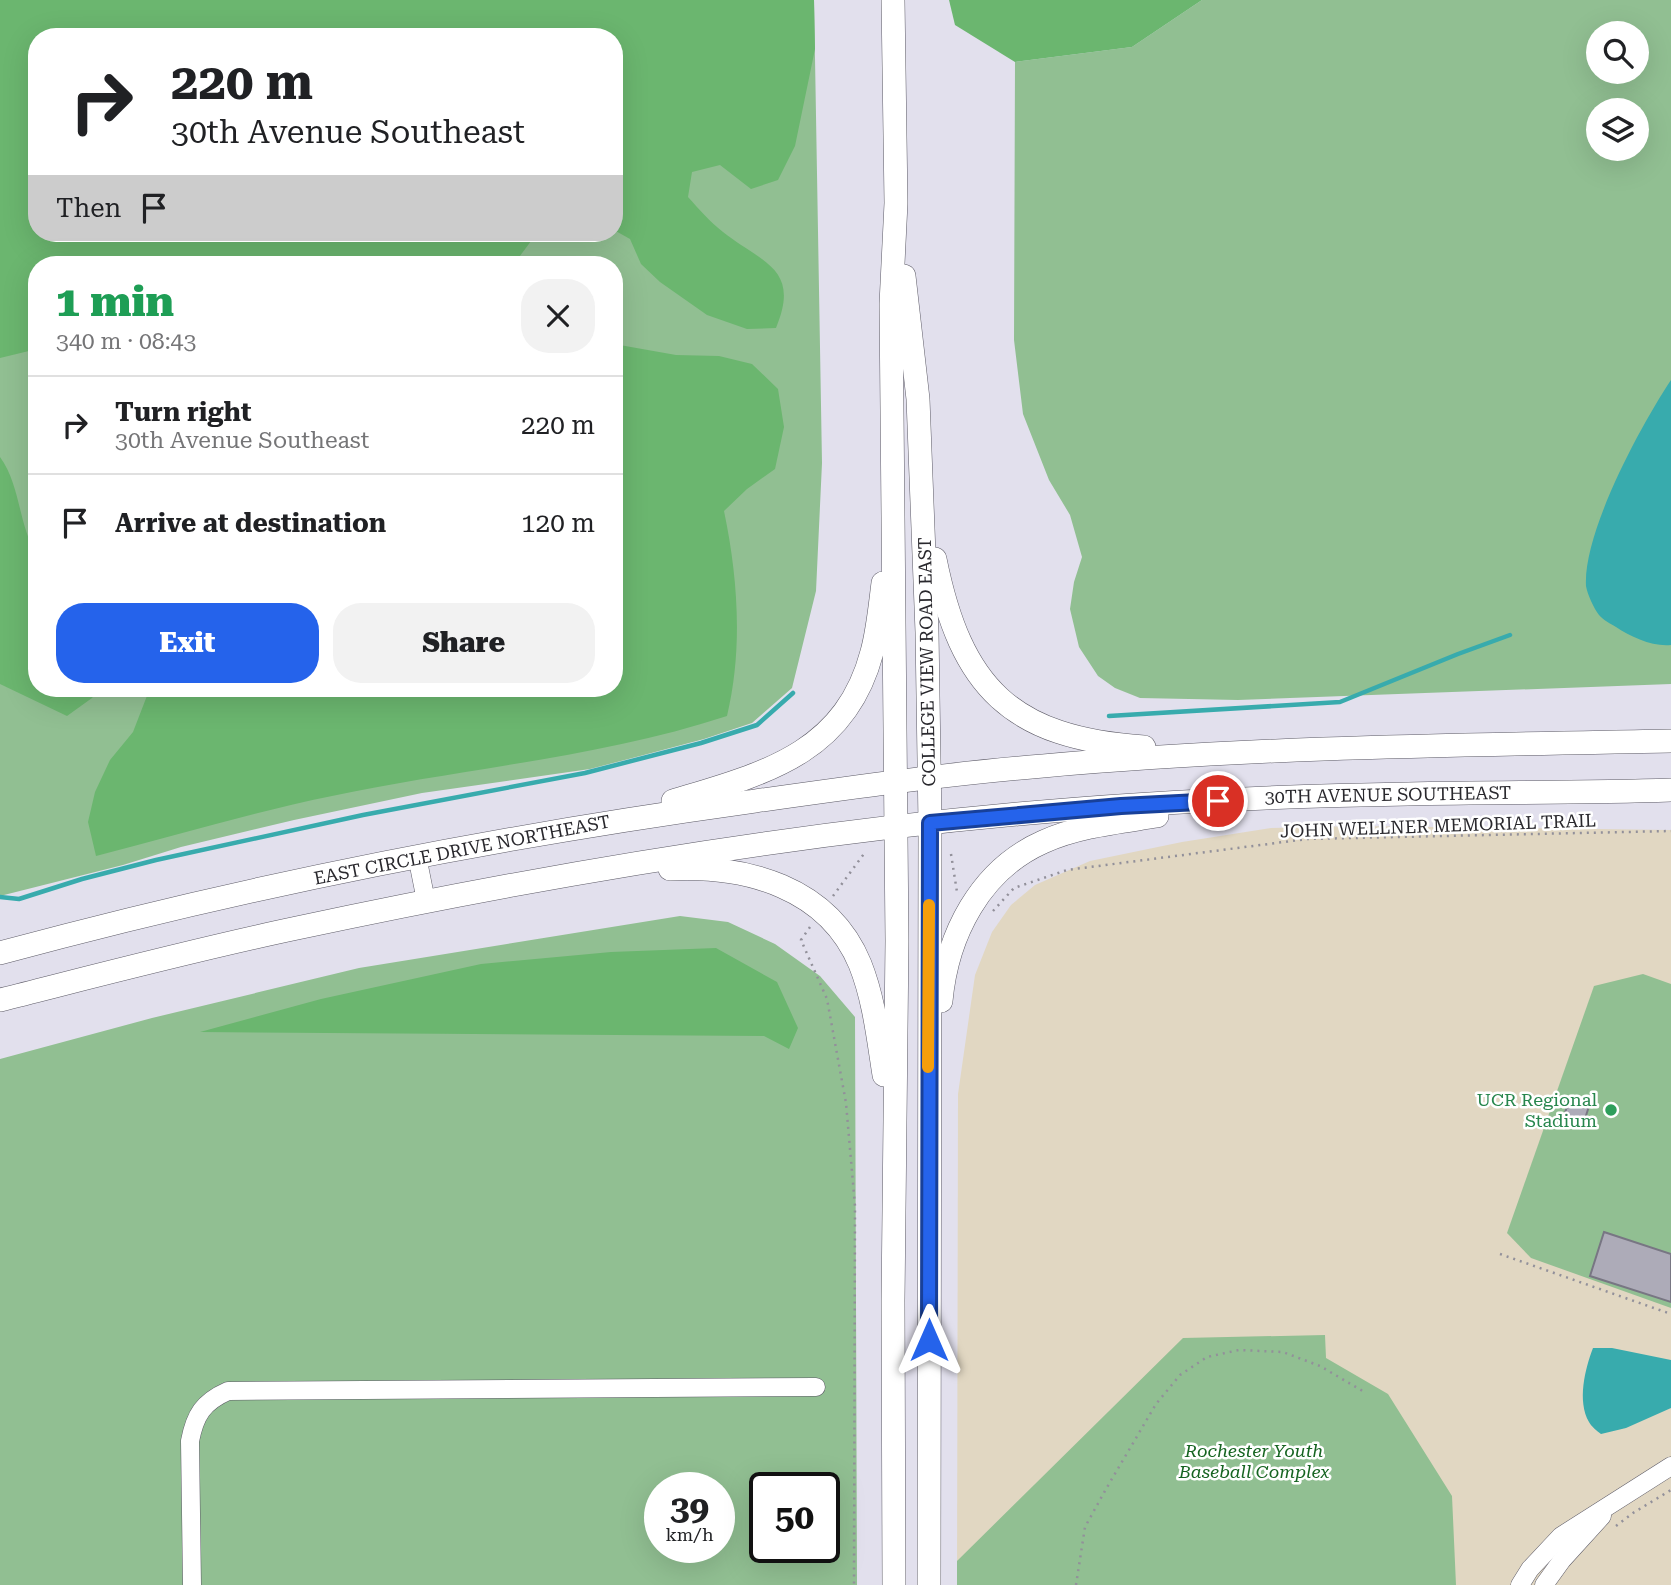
<!DOCTYPE html>
<html lang="en">
<head>
<meta charset="utf-8">
<style>
  body { margin:0; font-family:"Roboto Serif",serif; background:#f2f2f2; color:#202124; height:100vh; display:flex; flex-direction:column; font-size:26px; white-space:nowrap }
  * { box-sizing:border-box; margin:0 }
  p { font-size:23px; color:#757577 }
  .icon { flex:none; width:38px; height:38px; fill:none; stroke:currentColor; stroke-width:2; stroke-linecap:round; stroke-linejoin:round }
  .map { position:relative; flex:1; overflow:hidden }
  .side { position:absolute; left:28px; top:256px; width:595px; height:441px; display:flex; flex-direction:column; background:#fff; border-radius:28px; box-shadow:0 7px 28px #0002 }
  .side>* { flex:none }
  .guide { position:absolute; left:28px; top:28px; width:595px; height:214px; border-radius:28px; box-shadow:0 7px 28px #0002; background:#fff; color:#202124; overflow:hidden }
  .tools { position:absolute; left:1586px; top:21px; display:grid; gap:14px }
  .tools a { display:grid; place-items:center; width:63px; height:63px; border-radius:50%; background:#fff; box-shadow:0 7px 28px #0002; font-size:35px }
  .speed { position:absolute; left:644px; top:1472px; display:flex; gap:14px; font-size:35px; font-weight:700; text-align:center }
  .speed>* { display:grid; place-content:center; width:91px; height:91px; border-radius:50%; background:#fff; box-shadow:0 7px 28px #0002; line-height:1 }
  .speed small { font-size:18px; font-weight:400 }
  .speed .limit { border:4px solid #111; border-radius:10px; background:#fff; color:#111 }
  .pin { position:absolute; display:grid; place-items:center; width:60px; height:60px; color:#fff; margin:-30px; border:4px solid #fff; border-radius:50%; box-shadow:0 2px 7px #0007 }
  .me { position:absolute; width:77px; margin:-38px; rotate:0deg; stroke-linejoin:round; filter:drop-shadow(0 0 5px #0008) }
  .turn { display:flex; align-items:center; gap:24px; height:147px; padding:0 28px; font-size:32px }
  .turn .icon { width:91px; height:91px; stroke-width:2.5 }
  .turn b { display:block; font-size:49px; line-height:60px }
  .then { display:flex; align-items:center; height:66px; padding:0 28px; background:#0003; gap:14px; font-size:26px }
  .round { display:grid; place-items:center; flex:none; width:74px; height:74px; border-radius:28px; background:#f2f2f2 }
  .headline { display:flex; align-items:center; justify-content:space-between; height:119px; padding:0 28px }
  h1 { font-size:42px; font-weight:800; line-height:52px; color:#1e9e55 }
  .action { display:flex; gap:14px; margin-top:auto; padding:14px 28px }
  .action a { flex:1; height:80px; border-radius:28px; background:#2563eb; color:#fff; font-size:28px; font-weight:800; line-height:80px; text-align:center }
  .action a+a { background:#f2f2f2; color:#202124 }
  ul { padding:0; list-style:none }
  li { display:flex; align-items:center; gap:21px; height:98px; padding:0 28px; border-top:2px solid #e0e0e0 }
  li div { flex:1 }
  li b { display:block; font-size:26px }
  li em { font-style:normal }
  .map>svg:first-child { display:block }
</style>
</head>
<body>
<div class="map">
<svg width="1671" height="1585" viewBox="0 0 1671 1585">
  <rect width="100%" height="100%" fill="#e2e0ed"/>
  <polygon fill="#e1d7c2" points="1358,826 1671,830 1671,1585 957,1585 958,1094 975,975 992,932 1011,905 1035,885 1090,861 1182,842 1271,828"/>
  <g fill="#91bf92" fill-rule="evenodd">
    <path d="M0,0H814L822,463L816,591L792,688L752,723L704,739L640,756L590,769L422,793L294,820L181,847L123,865L0,896ZM37,37H614V233H37ZM37,264H614V688H37Z"/>
    <path d="M1202,0H1671V684L1238,700L1140,698L1115,688L1098,676L1079,647L1070,609L1074,582L1082,557L1070,515L1049,480L1023,414L1014,340L1015,62L1132,47ZM1598,33H1636V72H1598ZM1598,110H1636V149H1598Z"/>
    <path d="M680,916L728,922L775,944L820,976L855,1017L857,1585H0V1059L152,1018L359,968ZM660,1488H719V1547H660ZM765,1488H824V1547H765Z"/>
    <polygon points="1643,974 1671,984 1671,1308 1531,1258 1507,1233 1594,986"/>
    <polygon points="1325,1335 1326,1358 1388,1394 1452,1496 1456,1585 957,1585 957,1561 1183,1338"/>
  </g>
  <g fill="#6bb66f">
    <path d="M0,0H814L815,49L795,146L778,180L751,189L720,165L692,172L688,197C699,209 710,222 723,232C762,263 801,268 776,328L747,329L707,315L660,282L641,264L630,239L614,230V37H37V233H537L514,264H37V349L0,358Z"/>
    <polygon points="949,0 1202,0 1132,47 1015,62 955,25"/>
    <path d="M614,344L676,355L719,356L752,364L778,389L784,427L775,469L747,489L724,511C738,578 743,649 727,716C599,758 464,768 332,796C253,812 174,836 96,856L88,822L95,792L110,760L133,732L150,688H614Z"/>
    <path d="M0,457C21,486 18,525 37,555V688H100L92,698L67,716L0,684Z"/>
    <polygon points="716,948 777,982 798,1028 789,1049 764,1036 200,1032 321,999 481,964 611,952"/>
  </g>
  <g fill="#38abad">
    <path d="M1671,380V645C1653,647 1631,637 1616,627C1611,624 1603,620 1599,615C1594,609 1587,593 1586,586C1583,532 1641,425 1671,380Z"/>
    <path d="M1593,1348H1612L1671,1360V1408L1626,1428L1601,1434C1597,1431 1591,1426 1589,1422C1577,1401 1585,1369 1593,1348Z"/>
  </g>
  <g fill="none" stroke-linecap="round" stroke-linejoin="round">
    <g stroke="#38abad" stroke-width="4.5">
      <polyline points="1109,716 1340,702 1458,654 1510,635"/>
      <polyline points="0,897 19,899 82,879 156,860 363,815 585,773 701,743 757,725 793,693"/>
    </g>
  </g>
  <g fill="#adabb8" stroke="#787683" stroke-width="2">
    <polygon points="1570,1097 1590,1103 1584,1122 1564,1116"/>
    <polygon points="1604,1232 1671,1254 1671,1302 1590,1276"/>
  </g>
  <g fill="none" stroke-linecap="round" stroke-linejoin="round">
    <g stroke="#5c5a66" stroke-width="19">
      <g id="minor">
        <polyline points="417,856 426,901"/>
        <path d="M192,1585L190,1441C195,1415 203,1402 228,1391L816,1387"/>
        <polyline points="1520,1585 1530,1569 1561,1536 1671,1466"/>
        <polyline points="1544,1585 1562,1560 1602,1516"/>
      </g>
    </g>
    <g stroke="#5c5a66" stroke-width="24">
      <g id="major">
        <polyline points="893,0 896,203 891,304 897,941 893,1301 894,1585"/>
        <polyline points="904,276 918,399 927,632 930,823 929,1585"/>
        <path d="M935,559C961,688 1011,738 1144,747"/>
        <path d="M673,801C762,774 845,755 872,652C878,630 880,606 883,583"/>
        <path d="M670,869C746,865 828,887 860,964C874,999 878,1037 884,1075"/>
        <path d="M0,953C246,886 496,837 748,802C847,788 945,774 1043,766C1252,747 1462,745 1671,741"/>
        <path d="M0,1000C99,975 197,949 297,928C535,877 775,836 1018,814C1147,802 1278,796 1408,794C1496,792 1583,793 1671,790"/>
        <path d="M941,1001C947,935 980,870 1043,842C1078,826 1120,822 1157,816"/>
      </g>
    </g>
    <g stroke="#92909a" stroke-width="2.5" stroke-dasharray="2 5" stroke-linecap="butt">
      <polyline points="951,854 957,892"/>
      <polyline points="833,896 866,851"/>
      <polyline points="993,911 1014,888 1067,870 1307,839 1671,831"/>
      <polyline points="810,927 801,940 827,999 846,1103 855,1206 854,1585"/>
      <polyline points="1500,1254 1671,1314"/>
      <polyline points="1616,1526 1633,1513 1671,1490"/>
      <polyline points="1076,1585 1085,1527 1106,1489 1156,1404 1180,1375 1207,1357 1239,1350 1283,1352 1320,1366 1366,1393"/>
    </g>
    <use href="#minor" stroke="#fff" stroke-width="18"/>
    <use href="#major" stroke="#fff" stroke-width="23"/>
  </g>
  <g fill="none" stroke-linecap="round" stroke-linejoin="round">
    <g stroke="#184099" stroke-width="18">
      <polyline id="route" points="929,1340 930,823 1121,806 1218,801"/>
    </g>
    <use href="#route" stroke="#2563eb" stroke-width="12"/>
    <polyline stroke="#f59e0b" stroke-width="12" points="928,1067 929,905"/>
  </g>
  <circle fill="#2e9e5b" stroke="#fff" stroke-width="2.5" cx="1611" cy="1110" r="7"/>
  <g text-anchor="middle" stroke-width="5" stroke-linejoin="round" paint-order="stroke">
    <g font-size="18" fill="#29282d" stroke="#fff">
      <text transform="translate(927 662) rotate(-91)" y="6">COLLEGE VIEW ROAD EAST</text>
      <text transform="translate(1388 795) rotate(-1)" y="6">30TH AVENUE SOUTHEAST</text>
      <text transform="translate(1438 826) rotate(-2)" y="6">JOHN WELLNER MEMORIAL TRAIL</text>
      <text transform="translate(462 850) rotate(-11)" y="6">EAST CIRCLE DRIVE NORTHEAST</text>
    </g>
    <g font-size="18" fill="#27864d" stroke="#fff" text-anchor="end">
      <text x="1597" y="1106">UCR Regional<tspan x="1597" dy="21">Stadium</tspan></text>
    </g>
    <g font-size="18" font-style="italic" fill="#166421" stroke="#fff">
      <text x="1254" y="1457">Rochester Youth<tspan x="1254" dy="21">Baseball Complex</tspan></text>
    </g>
  </g>
</svg>
<div class="tools">
<a><svg class="icon" aria-label="search" viewBox="0 0 24 24"><circle cx="10" cy="10" r="6"/><path d="M15 15l6 6"/></svg></a>
<a><svg class="icon" aria-label="layers" viewBox="0 0 24 24"><path d="M12 4l9 5-9 5-9-5zM3 14l9 5 9-5"/></svg></a>
</div>
<div class="speed"><div>39<small>km/h</small></div><div class="limit">50</div></div>
<div class="pin" style="left:1218px;top:801px;background:#d93025"><svg class="icon" aria-label="arrive" viewBox="0 0 24 24"><path d="M6 21V4h12l-3 4 3 4H6"/></svg></div>
<svg class="me" style="left:929px;top:1340px" viewBox="-20 -20 40 40"><path d="M0-17L14 15 0 8-14 15z" fill="#2563eb" stroke="#fff" stroke-width="4"/></svg>
<div class="guide">
<div class="turn"><svg class="icon" aria-label="right" viewBox="0 0 24 24"><path d="M7 20v-9h11M14 6l5 5-5 5"/></svg><div><b>220 m</b>30th Avenue Southeast</div></div>
<div class="then">Then<svg class="icon" aria-label="arrive" viewBox="0 0 24 24"><path d="M6 21V4h12l-3 4 3 4H6"/></svg></div>
</div>
<section class="side">
<div class="headline"><div><h1>1 min</h1><p>340 m · 08:43</p></div><a class="round"><svg class="icon" aria-label="close" viewBox="0 0 24 24"><path d="M6 6l12 12M18 6L6 18"/></svg></a></div>
<ul>
<li><svg class="icon" aria-label="right" viewBox="0 0 24 24"><path d="M7 20v-9h11M14 6l5 5-5 5"/></svg><div><b>Turn right</b><p>30th Avenue Southeast</p></div><em>220 m</em></li>
<li><svg class="icon" aria-label="arrive" viewBox="0 0 24 24"><path d="M6 21V4h12l-3 4 3 4H6"/></svg><div><b>Arrive at destination</b></div><em>120 m</em></li>
</ul>
<div class="action"><a>Exit</a><a>Share</a></div>
</section>
</div>
</body>
</html>
